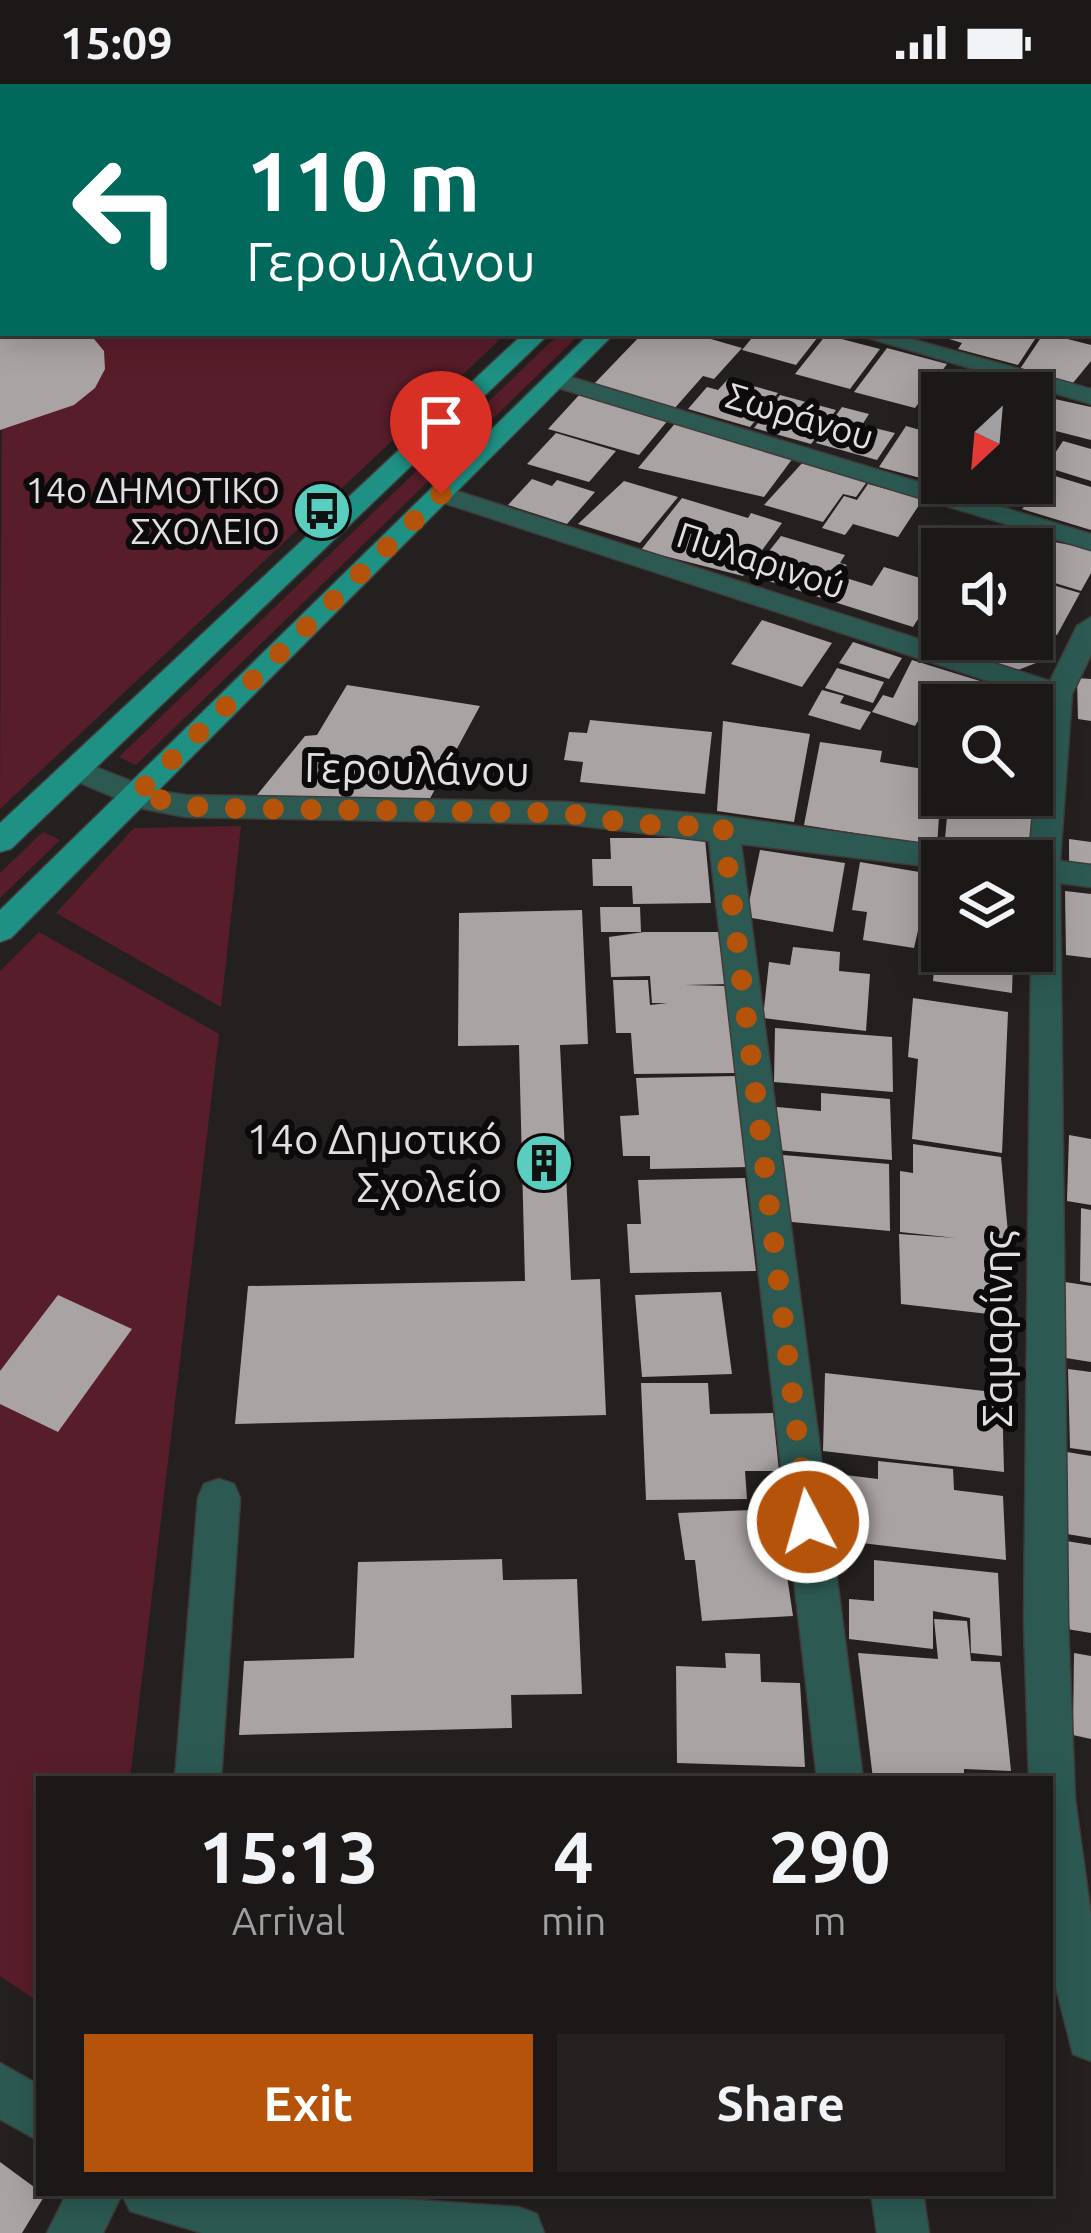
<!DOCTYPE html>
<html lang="en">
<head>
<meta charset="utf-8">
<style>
  body { margin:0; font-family:Ubuntu,sans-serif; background:#252121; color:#f1f3f6; height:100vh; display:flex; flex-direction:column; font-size:45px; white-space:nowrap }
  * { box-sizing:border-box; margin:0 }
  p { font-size:39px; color:#a0a0a2 }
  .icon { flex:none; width:66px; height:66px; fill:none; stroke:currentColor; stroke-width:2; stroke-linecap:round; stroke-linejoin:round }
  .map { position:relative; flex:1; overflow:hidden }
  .panel { position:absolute; left:36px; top:1692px; width:1017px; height:420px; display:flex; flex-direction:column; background:#1c1818; border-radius:0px; box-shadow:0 6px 30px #0003,0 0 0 3px #3a3737 }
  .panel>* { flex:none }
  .guide { position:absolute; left:0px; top:0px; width:1092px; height:252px; box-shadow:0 6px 30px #0003,0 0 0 3px #3a3737; background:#00695c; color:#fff; overflow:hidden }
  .needle { width:78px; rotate:206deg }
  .buttons { position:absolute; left:921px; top:288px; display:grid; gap:24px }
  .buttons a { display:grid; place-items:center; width:132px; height:132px; border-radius:0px; background:#1c1818; box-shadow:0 6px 30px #0003,0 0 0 3px #3a3737; font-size:60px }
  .pin { position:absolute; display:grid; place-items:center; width:102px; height:102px; color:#fff; margin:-123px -51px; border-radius:50% 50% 50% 0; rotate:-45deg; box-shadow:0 0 12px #0007 }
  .pin .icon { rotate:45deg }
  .me { position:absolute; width:132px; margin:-66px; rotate:354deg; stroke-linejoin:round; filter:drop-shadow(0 0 9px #0008) }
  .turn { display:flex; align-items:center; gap:42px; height:252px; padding:0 48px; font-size:54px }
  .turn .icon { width:156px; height:156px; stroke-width:2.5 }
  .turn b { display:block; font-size:84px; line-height:102px }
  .eta { display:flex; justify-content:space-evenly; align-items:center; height:204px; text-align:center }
  .eta b { font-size:72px; font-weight:600; line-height:84px }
  .button { display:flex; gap:24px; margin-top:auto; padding:24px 48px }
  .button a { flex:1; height:138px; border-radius:0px; background:#b45309; color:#fff; font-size:48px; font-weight:600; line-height:138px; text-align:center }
  .button a+a { background:#252121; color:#f1f3f6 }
  .status { display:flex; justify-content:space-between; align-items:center; height:84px; padding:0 60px; background:#1c1818; direction:ltr }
  .status svg { height:33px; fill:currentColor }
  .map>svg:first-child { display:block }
</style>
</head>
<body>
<div class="status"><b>15:09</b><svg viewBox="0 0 49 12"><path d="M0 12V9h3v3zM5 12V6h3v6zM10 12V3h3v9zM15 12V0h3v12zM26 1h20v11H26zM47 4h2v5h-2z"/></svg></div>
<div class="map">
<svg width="1091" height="2149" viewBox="0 0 1091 2149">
  <rect width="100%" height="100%" fill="#252020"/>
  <g fill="#581d2a">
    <polygon points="63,0 772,0 58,3"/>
    <polygon points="3,30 3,249 507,249 0,725"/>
    <polygon points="560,249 581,249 136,681 119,673"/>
    <polygon points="241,742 221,923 56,829 134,744"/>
    <polygon points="43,748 60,756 0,814 0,789"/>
    <polygon points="39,848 219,950 130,1695 39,1695 39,1918 0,1892 0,887"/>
  </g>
  <g fill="#aaa3a4">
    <polygon points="0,249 89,249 104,267 105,285 95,304 74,321 0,346"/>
    <polygon points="643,249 690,249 742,264 714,295 703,292 674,325 593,301"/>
    <polygon points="756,249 821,249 796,281 742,266"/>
    <polygon points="930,249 1039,249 1018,281 958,265 962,259"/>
    <polygon points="1044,249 1091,261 1091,277 1073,299 1020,285"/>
    <polygon points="826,251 880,265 850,305 795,290"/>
    <polygon points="887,264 947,280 915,324 854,308"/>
    <polygon points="961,286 1006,298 998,309 942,309 942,322 923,317 937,298 949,302"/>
    <polygon points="728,295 778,309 750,343 688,325 707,303 718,306"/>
    <polygon points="580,310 669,335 639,371 548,345"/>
    <polygon points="1032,310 1091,323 1091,356 1048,345 1055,331 1046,345 1038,342 1032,351"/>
    <polygon points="780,311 836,326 811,360 754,344"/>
    <polygon points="842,323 869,330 862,341 895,349 877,376 816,359"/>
    <polygon points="677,337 796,370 764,413 638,384"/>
    <polygon points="906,342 942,352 942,382 932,397 879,383"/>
    <polygon points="556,349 616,367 589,398 527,380"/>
    <polygon points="1063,357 1091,365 1091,397 1046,383"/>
    <polygon points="804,377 856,392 866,399 856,413 843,410 823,438 764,421"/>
    <polygon points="1045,389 1091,403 1091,446 1022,425 1026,421 1007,415 1018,399 1032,399 1032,392 1041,395"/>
    <polygon points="532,395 552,402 557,396 595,408 567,440 508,421"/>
    <polygon points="624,397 678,413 640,459 578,440"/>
    <polygon points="951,399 1014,399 1004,416 948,403"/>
    <polygon points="868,400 923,415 898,453 853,440 845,451 822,444 844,412 857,416"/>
    <polygon points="682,414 748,434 751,429 782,439 743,492 641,466"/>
    <polygon points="1007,449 1091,465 1091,489 1081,507 1032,492 1032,465 997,465"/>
    <polygon points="781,452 845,471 840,479 847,481 833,490 872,502 884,483 940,500 913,543 762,495 758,481"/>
    <polygon points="1032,495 1080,509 1057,551 1032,543"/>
    <polygon points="942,526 942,555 1032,555 1032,546 1052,552 1036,579 1018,586 923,555"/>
    <polygon points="762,536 832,559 802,603 731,580"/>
    <polygon points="853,558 902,574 889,595 839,579"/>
    <polygon points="912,576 1032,613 1039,627 1034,651 1032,621 942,621 942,631 925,625 915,642 872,628 883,611 893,614"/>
    <polygon points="837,584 884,598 873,619 825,604"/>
    <polygon points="1077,594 1091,595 1091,637 1078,635"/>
    <polygon points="347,601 480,622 427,720 257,711 305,652 317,651"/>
    <polygon points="822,606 844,612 840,619 871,628 860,646 808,631"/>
    <polygon points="590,636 712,648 705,710 580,698 583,678 564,676 569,648 587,649"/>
    <polygon points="723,637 810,650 794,738 717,727"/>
    <polygon points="820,658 882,667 880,678 942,688 937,762 804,741"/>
    <polygon points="949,711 1033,711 1029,777 944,766"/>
    <polygon points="610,754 705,754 711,819 633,820 632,802 593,802 592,775 611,775"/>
    <polygon points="1069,755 1091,758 1091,782 1069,779"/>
    <polygon points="760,766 845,779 833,848 746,833"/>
    <polygon points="860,778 931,790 914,864 863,856 867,828 852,826"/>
    <polygon points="1065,807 1091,810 1091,874 1066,871"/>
    <polygon points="600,823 640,823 641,848 601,848"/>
    <polygon points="582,826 588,960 560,961 571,1196 600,1195 606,1331 235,1340 248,1202 525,1197 519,961 458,962 459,829"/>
    <polygon points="939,832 942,867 1025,867 1024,876 1013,874 1012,909 933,897"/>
    <polygon points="644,848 724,848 730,900 685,901 727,902 736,989 634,990 631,949 616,949 613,896 648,896 650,921 668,919 652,919 650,892 611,893 609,853"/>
    <polygon points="793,863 840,868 839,887 870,890 866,947 763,934 769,878 790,881"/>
    <polygon points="913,914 1008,928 1002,1069 912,1055 918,975 908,973"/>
    <polygon points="775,944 892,953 893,1008 774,998"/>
    <polygon points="737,992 750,1083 650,1085 650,1072 623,1072 620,1032 639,1031 636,994"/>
    <polygon points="821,1009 890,1015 892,1076 776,1066 777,1023 821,1027"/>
    <polygon points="1069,1051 1091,1055 1091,1121 1067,1117"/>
    <polygon points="913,1060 1001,1073 1009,1160 1006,1232 901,1220 899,1150 956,1154 900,1148 900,1087 913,1089"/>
    <polygon points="783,1071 889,1080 890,1147 781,1137"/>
    <polygon points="745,1094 756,1187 630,1189 627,1140 641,1140 638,1096"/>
    <polygon points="1081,1124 1091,1126 1091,1199 1080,1197"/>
    <polygon points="1065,1198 1091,1202 1091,1278 1066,1274"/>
    <polygon points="721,1208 732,1290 642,1293 635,1211"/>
    <polygon points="58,1211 132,1245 58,1348 0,1320 0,1287"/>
    <polygon points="1068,1285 1091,1288 1091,1367 1070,1364"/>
    <polygon points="825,1289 1002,1309 1004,1388 823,1367"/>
    <polygon points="641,1299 708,1299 710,1330 773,1329 779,1387 745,1387 747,1415 646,1416"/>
    <polygon points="1061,1367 1091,1372 1091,1454 1061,1449"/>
    <polygon points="878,1377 953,1385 954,1406 1003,1412 1006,1476 819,1454 821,1388 878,1395"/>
    <polygon points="777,1425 793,1532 702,1537 695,1476 685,1476 678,1429"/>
    <polygon points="1060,1456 1091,1461 1091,1549 1061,1544"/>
    <polygon points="502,1475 503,1496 577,1495 582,1610 511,1611 512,1644 239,1651 244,1577 354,1574 358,1478"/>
    <polygon points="874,1476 998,1489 1002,1572 971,1569 970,1534 933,1527 933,1565 849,1555 849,1515 874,1517"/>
    <polygon points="934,1535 967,1537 971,1577 1000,1578 1011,1687 964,1685 964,1695 873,1695 858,1569 938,1575"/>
    <polygon points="725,1569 760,1570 761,1598 800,1599 805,1683 677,1679 676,1582 726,1584"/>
    <polygon points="1074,1569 1091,1572 1091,1655 1073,1651"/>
    <polygon points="0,2078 45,2111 22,2149 0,2149"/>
  </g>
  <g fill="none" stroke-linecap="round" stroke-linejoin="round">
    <g stroke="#403b3b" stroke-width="3">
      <rect id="service" x="1089" y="7" width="2" height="8"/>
    </g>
    <g stroke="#403b3b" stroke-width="3">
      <polygon id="pedestrian" points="219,1395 234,1400 240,1414 221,1695 175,1695 198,1414 204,1400"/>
    </g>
    <g stroke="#403b3b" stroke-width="3">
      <g id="minor">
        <rect x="1089" y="183" width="2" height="14"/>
        <polygon points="852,249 890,249 1091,305 1091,320"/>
        <polygon points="557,289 1091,450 1091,466 549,301 545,296"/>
        <polygon points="441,402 1050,597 1077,542 1091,533 1091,571 1072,610 1060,777 1091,781 1091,803 1060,799 1068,1538 1075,1715 1091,1832 1091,1977 1073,1970 1050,1880 1050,1695 1029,1695 1024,1538 1032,777 1020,777 1029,774 1043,615 432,415 432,405"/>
        <polygon points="75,675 156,707 186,711 566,718 723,732 989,769 994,777 942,777 942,784 741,760 863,1695 817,1695 709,757 566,740 186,733 140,724 64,692 60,685"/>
        <polygon points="0,1979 39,2001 39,2057 0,2035"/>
        <polygon points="67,2109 316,2109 518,2123 537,2130 544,2149 202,2149 130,2127 122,2110 103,2149 47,2149"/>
        <polygon points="871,2109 923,2109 929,2149 877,2149"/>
      </g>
    </g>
    <g stroke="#403b3b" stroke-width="3">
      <g id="tertiary">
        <polygon points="1045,0 1068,0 1070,3 1047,3"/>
        <polygon points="1089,17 1091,18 1091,31 1089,30"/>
        <rect x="1089" y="67" width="2" height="12"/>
      </g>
    </g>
    <g stroke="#403b3b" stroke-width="3">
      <g id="primary">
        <polygon points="788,0 809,0 786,3"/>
        <polygon points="841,0 862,0 839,3"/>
        <polygon points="524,249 550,249 11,765 0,768 0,739"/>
        <polygon points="590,249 615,249 11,854 0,858 0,826"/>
      </g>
    </g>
    <use href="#service" fill="#2c5a53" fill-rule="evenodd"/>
    <use href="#pedestrian" fill="#2c5a53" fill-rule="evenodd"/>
    <use href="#minor" fill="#2c5a53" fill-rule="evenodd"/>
    <use href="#tertiary" fill="#2c5a53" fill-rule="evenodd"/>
    <use href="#primary" fill="#1e9184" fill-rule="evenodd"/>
  </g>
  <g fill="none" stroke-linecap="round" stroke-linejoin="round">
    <polyline stroke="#b45309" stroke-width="21" stroke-dasharray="0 37.8" points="441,410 136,711 205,724 566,729 632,740 723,743 808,1438"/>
  </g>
  <defs>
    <g id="bus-disc" transform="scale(3)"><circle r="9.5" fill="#5acebe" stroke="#0d0a0b"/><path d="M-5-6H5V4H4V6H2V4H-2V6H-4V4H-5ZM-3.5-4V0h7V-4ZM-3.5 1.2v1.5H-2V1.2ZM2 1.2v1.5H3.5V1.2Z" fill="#111"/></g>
    <g id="building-disc" transform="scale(3)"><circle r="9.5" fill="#5acebe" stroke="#0d0a0b"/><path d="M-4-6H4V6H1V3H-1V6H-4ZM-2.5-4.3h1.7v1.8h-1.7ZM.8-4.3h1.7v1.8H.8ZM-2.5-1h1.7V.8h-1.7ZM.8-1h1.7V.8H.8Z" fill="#111"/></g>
  </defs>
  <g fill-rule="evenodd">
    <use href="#bus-disc" x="322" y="427"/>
    <use href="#building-disc" x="544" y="1079"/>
  </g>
  <g text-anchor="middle" stroke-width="12" stroke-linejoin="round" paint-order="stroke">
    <g font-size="36" fill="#e3dfe0" stroke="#0d0a0b">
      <text transform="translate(800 332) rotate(17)" y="13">Σωράνου</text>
      <text transform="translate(761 476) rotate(18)" y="13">Πυλαρινού</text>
    </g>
    <g font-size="36" fill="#e3dfe0" stroke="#0d0a0b" text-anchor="end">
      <text x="280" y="419">14ο ΔΗΜΟΤΙΚΟ<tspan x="280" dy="41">ΣΧΟΛΕΙΟ</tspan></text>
    </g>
    <g font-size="42" fill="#e3dfe0" stroke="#0d0a0b">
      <text transform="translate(417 685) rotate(1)" y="15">Γερουλάνου</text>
      <text transform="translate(997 1245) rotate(-90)" y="15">Σαμαρίνης</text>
    </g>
    <g font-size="42" fill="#e3dfe0" stroke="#0d0a0b" text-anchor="end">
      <text x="502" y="1070">14ο Δημοτικό<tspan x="502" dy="48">Σχολείο</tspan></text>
    </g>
  </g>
</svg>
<div class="buttons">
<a><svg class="needle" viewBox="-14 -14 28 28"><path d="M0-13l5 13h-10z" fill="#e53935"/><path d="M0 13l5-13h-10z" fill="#a0a0a2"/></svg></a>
<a><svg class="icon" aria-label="sound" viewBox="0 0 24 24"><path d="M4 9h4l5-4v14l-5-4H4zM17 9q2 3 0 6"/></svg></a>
<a><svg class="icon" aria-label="search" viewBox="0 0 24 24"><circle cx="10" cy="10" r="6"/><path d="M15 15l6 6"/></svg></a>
<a><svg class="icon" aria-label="layers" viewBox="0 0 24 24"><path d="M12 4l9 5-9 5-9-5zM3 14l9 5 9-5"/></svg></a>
</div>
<div class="pin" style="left:441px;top:410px;background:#d93025"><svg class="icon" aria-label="arrive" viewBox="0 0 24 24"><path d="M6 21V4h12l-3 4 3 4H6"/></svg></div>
<svg class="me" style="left:808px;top:1438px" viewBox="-20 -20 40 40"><circle r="17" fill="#b45309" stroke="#fff" stroke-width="3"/><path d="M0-11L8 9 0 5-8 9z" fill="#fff"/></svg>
<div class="guide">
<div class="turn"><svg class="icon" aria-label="left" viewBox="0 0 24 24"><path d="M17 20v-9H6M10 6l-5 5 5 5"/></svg><div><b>110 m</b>Γερουλάνου</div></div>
</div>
<section class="panel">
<div class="eta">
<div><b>15:13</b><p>Arrival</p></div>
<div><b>4</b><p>min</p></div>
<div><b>290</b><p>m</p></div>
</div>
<div class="button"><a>Exit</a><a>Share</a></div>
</section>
</div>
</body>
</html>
